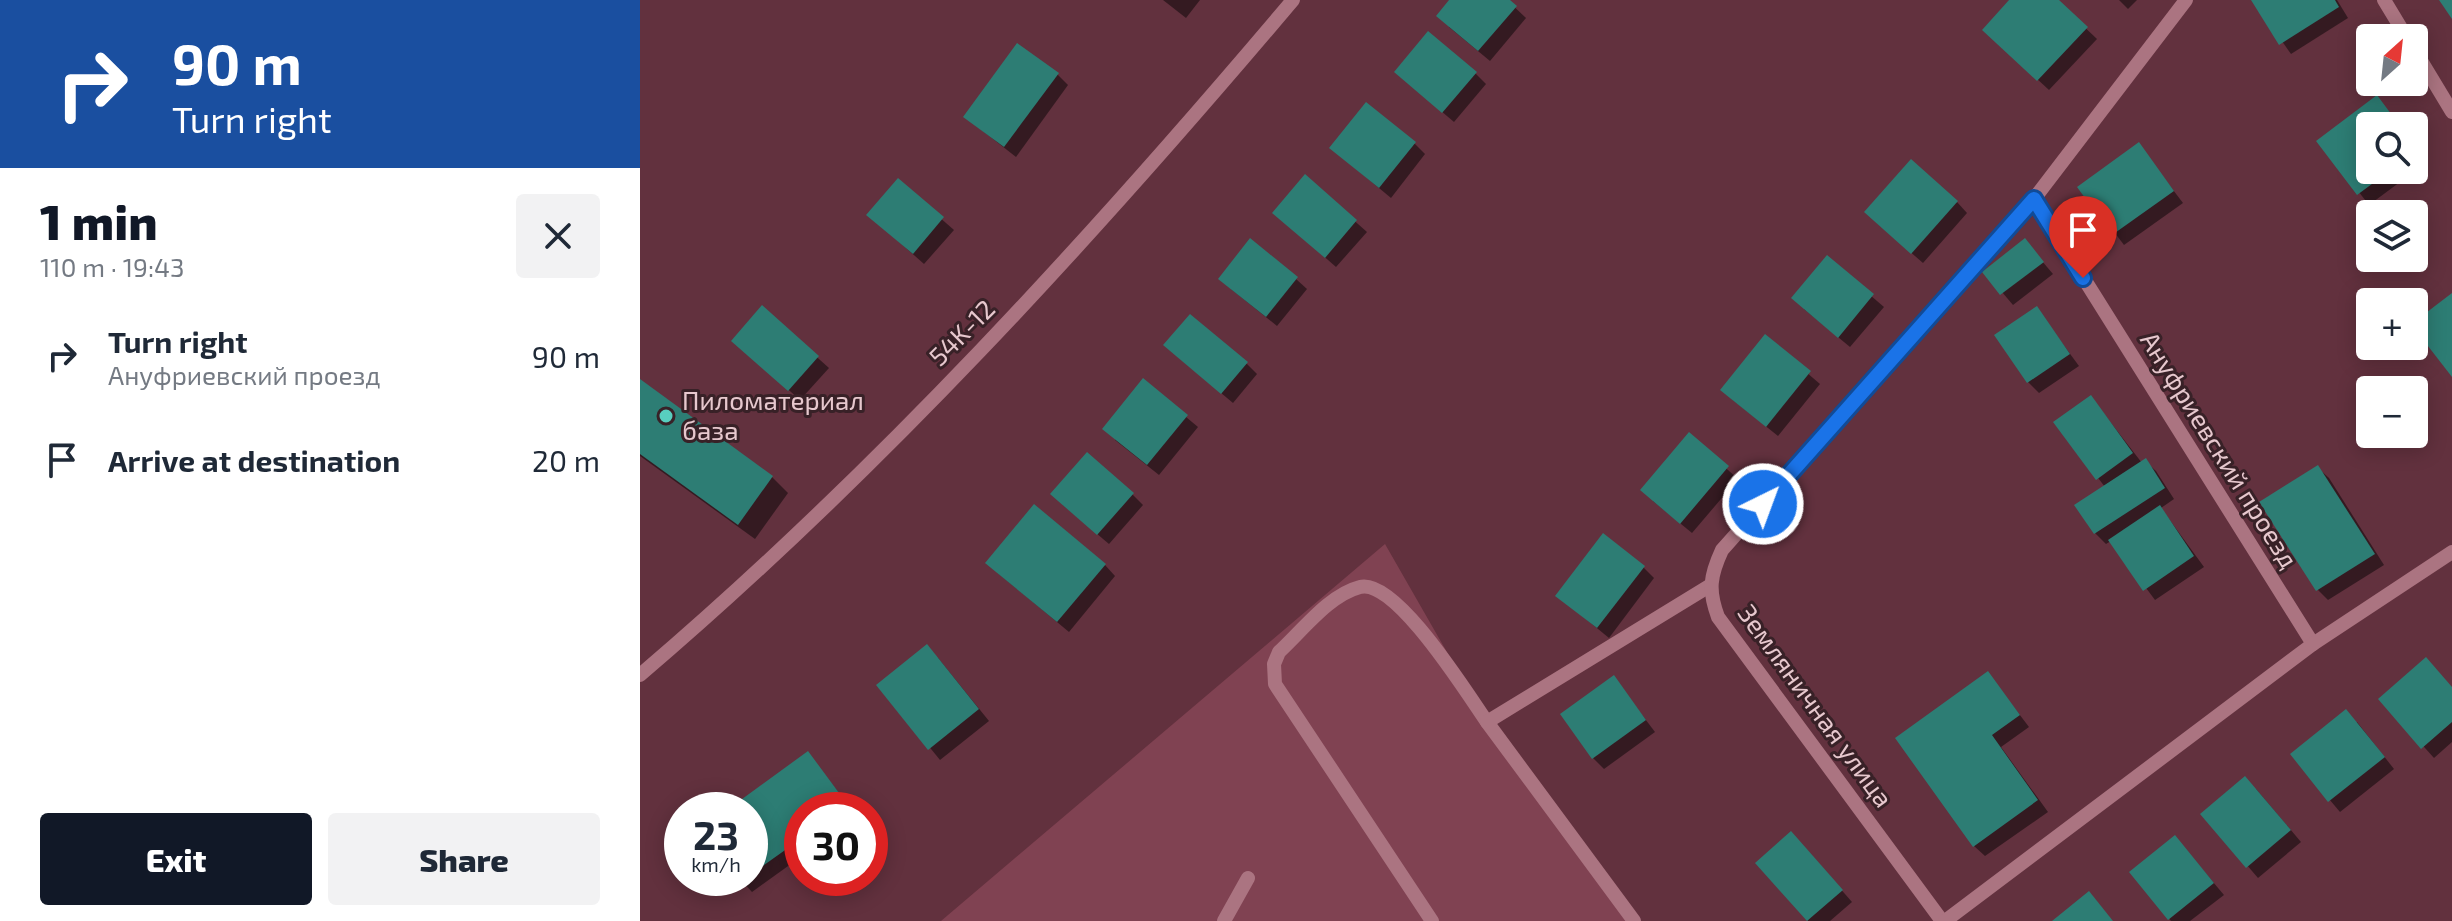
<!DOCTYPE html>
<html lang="en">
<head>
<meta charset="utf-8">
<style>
  body { margin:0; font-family:"Exo 2",sans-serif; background:#f2f2f3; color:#1f2937; height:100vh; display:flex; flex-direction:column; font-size:30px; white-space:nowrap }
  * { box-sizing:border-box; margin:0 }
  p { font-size:26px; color:#747a83 }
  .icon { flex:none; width:44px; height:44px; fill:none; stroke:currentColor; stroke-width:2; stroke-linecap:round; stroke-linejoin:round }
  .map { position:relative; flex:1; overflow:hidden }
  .sheet { display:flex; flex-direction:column; background:#fff; width:640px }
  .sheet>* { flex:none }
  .hud { background:#1a4fa0; color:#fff; overflow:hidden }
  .needle { width:52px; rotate:27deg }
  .fabs { position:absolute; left:1716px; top:24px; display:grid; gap:16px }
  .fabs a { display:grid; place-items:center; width:72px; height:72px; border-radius:8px; background:#fff; box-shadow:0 4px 20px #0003; font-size:40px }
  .speed { position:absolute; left:24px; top:792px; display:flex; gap:16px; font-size:40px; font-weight:700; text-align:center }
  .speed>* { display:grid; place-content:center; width:104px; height:104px; border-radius:50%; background:#fff; box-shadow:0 4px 20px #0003; line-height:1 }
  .speed small { font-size:20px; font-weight:400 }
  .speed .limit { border:12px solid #d22; background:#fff; color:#111 }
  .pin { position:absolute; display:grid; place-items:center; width:68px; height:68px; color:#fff; margin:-82px -34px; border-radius:50% 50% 50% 0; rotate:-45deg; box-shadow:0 0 8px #0007 }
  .pin .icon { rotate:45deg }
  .me { position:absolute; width:88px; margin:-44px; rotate:42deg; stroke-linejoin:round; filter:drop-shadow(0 0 6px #0008) }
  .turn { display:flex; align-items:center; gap:28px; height:168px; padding:0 40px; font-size:36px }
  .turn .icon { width:104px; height:104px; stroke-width:2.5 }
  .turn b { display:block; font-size:56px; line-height:68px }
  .round { display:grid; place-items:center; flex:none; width:84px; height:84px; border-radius:8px; background:#f2f2f3 }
  .summary { display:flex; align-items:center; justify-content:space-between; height:136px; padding:0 40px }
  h1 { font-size:48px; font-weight:800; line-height:60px; color:#111827 }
  .primary-button { display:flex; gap:16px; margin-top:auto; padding:16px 40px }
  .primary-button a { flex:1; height:92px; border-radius:8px; background:#111827; color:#fff; font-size:32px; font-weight:800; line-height:92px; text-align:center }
  .primary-button a+a { background:#f2f2f3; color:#1f2937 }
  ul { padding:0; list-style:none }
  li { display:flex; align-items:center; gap:24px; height:104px; padding:0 40px }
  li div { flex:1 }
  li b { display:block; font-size:30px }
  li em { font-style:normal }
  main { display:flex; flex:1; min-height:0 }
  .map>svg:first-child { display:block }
</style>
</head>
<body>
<main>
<section class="sheet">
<div class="hud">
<div class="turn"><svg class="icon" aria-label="right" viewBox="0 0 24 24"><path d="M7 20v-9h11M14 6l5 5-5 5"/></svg><div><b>90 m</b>Turn right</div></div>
</div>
<div class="summary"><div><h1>1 min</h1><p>110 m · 19:43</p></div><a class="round"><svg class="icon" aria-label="close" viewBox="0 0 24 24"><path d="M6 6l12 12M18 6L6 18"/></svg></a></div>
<ul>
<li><svg class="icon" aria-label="right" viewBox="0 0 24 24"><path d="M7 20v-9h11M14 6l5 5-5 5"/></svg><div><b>Turn right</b><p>Ануфриевский проезд</p></div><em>90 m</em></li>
<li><svg class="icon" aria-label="arrive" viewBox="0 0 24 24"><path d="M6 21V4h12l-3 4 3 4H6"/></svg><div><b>Arrive at destination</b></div><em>20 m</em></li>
</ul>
<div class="primary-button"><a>Exit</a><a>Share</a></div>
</section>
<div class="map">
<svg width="1812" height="921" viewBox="0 0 1812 921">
  <rect width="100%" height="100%" fill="#62313e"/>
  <polygon fill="#804252" points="745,544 847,722 994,921 301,921"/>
  <g fill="#0007">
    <polygon points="523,0 560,0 546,18"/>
    <polygon points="812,0 867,0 886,18 850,61 809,27"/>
    <polygon points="1372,0 1416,0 1457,39 1409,90 1355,40"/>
    <polygon points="1479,0 1497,0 1488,9"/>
    <polygon points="1613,0 1697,0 1708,18 1651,54"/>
    <polygon points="835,73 846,84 814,122 767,82"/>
    <polygon points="417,74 428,85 376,157 325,117"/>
    <polygon points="1737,98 1761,126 1730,126 1730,170 1774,170 1774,144 1787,162 1729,205 1679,141"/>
    <polygon points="775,144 785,154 751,198 691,148"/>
    <polygon points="1498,144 1543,203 1484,245 1440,187"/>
    <polygon points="665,177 727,232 696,267 646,223"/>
    <polygon points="258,181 314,230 284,264 240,225"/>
    <polygon points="1317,202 1327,213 1283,263 1237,223"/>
    <polygon points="1385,241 1413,274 1373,305 1345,272"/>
    <polygon points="1187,258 1244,307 1210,347 1164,309"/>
    <polygon points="656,279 667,289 637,326 591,289"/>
    <polygon points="122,308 189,368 160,400 105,351"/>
    <polygon points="1397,309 1439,366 1399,393 1388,382"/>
    <polygon points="1125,337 1180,384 1138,436 1093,400"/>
    <polygon points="537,356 607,364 617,374 593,403"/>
    <polygon points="0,381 132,477 148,493 115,539 0,456"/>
    <polygon points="503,381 558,427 519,475 475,440"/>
    <polygon points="1451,397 1502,463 1505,461 1516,471 1534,499 1521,508 1564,567 1515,600 1471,541 1466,544 1455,533 1465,487 1416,423"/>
    <polygon points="1049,435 1098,479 1052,533 1013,501"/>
    <polygon points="1678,468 1689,478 1744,565 1688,600 1678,590"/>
    <polygon points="492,494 503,505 469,544 423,505"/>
    <polygon points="465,565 475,576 429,632 359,574"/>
    <polygon points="1003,567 1014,578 969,638 918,596"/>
    <polygon points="298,658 349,721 300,760 239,685"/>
    <polygon points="1348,673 1389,727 1361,747 1408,812 1345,856 1334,846"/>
    <polygon points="974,678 1015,732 964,769 953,758"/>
    <polygon points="1812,689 1812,742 1794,758 1741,699"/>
    <polygon points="1717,722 1754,769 1700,812 1652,755"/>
    <polygon points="168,753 212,810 162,810 162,856 112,892 99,878 110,878 110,810 90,810"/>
    <polygon points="1616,789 1661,842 1618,878 1563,814"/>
    <polygon points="1535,837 1584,895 1550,921 1531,921 1492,872"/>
    <polygon points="1162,845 1212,902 1190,921 1168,921 1117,863"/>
  </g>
  <g fill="#2d7d74">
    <polygon points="809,0 870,0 877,6 838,51 796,16"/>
    <polygon points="1369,0 1419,0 1448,27 1397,81 1342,30"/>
    <polygon points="1611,0 1695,0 1699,7 1639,45"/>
    <polygon points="1799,0 1812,0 1812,19"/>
    <polygon points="788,31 837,72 802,113 754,72"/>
    <polygon points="377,43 419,73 364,147 323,117"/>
    <polygon points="1737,95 1760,126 1730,126 1730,170 1751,170 1717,195 1676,141"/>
    <polygon points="726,102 776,142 739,188 689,148"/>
    <polygon points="1499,142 1534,191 1472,235 1437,187"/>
    <polygon points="1271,159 1318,201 1271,254 1224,212"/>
    <polygon points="665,174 717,220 685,258 632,213"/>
    <polygon points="258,178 304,217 273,254 226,215"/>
    <polygon points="610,238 658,277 626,317 578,279"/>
    <polygon points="1385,238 1404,262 1360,295 1342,272"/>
    <polygon points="1187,255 1234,294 1198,338 1151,298"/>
    <polygon points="1812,293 1812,377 1774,328 1774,322"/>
    <polygon points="122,305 179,356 148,391 91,341"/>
    <polygon points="1397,306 1430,354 1387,383 1354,335"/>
    <polygon points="550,314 608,362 581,394 523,345"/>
    <polygon points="1125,334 1171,371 1126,427 1080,390"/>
    <polygon points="503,378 548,415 507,465 462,429"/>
    <polygon points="0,379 133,476 98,525 0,454"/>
    <polygon points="1451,395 1493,453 1456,480 1413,422"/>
    <polygon points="1049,432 1089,466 1040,524 1000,490"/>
    <polygon points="447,452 494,493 457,535 410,494"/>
    <polygon points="1506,458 1525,488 1454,534 1434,505"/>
    <polygon points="1678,465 1735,554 1676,591 1619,502"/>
    <polygon points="394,504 466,564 417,622 345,563"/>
    <polygon points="1520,505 1554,556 1503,591 1468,540"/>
    <polygon points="963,533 1005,566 957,628 915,596"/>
    <polygon points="287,644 339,709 288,750 236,685"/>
    <polygon points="1786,657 1812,687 1812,722 1781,749 1738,699"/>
    <polygon points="1348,671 1380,715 1352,735 1398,800 1333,847 1255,738"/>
    <polygon points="974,675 1006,720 952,759 920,714"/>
    <polygon points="1706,709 1745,757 1688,802 1650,754"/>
    <polygon points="168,751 208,805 200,810 162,810 162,838 110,875 110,810 87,810"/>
    <polygon points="1605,776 1651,830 1606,868 1560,814"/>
    <polygon points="1151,831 1203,890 1167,921 1115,863"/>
    <polygon points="1535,835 1574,883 1528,920 1489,872"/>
    <polygon points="1449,891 1473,921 1412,921"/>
  </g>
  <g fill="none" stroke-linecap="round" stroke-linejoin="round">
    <g stroke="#ab7481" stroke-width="14">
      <polyline points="1744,0 1767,38"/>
      <polyline points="1774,49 1812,112"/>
      <polyline points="1394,199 1673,644"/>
      <path d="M0,675C238,472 451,239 653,0"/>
      <polyline points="584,921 608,878"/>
      <path d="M792,921L635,684L634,664L639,652C663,630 689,595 720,587C755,577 828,695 847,722"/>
      <polyline points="994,921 847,722 1071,585"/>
      <path d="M1302,921L1078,617C1068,590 1070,576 1082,550L1394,199L1546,0"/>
      <polyline points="1305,921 1673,644 1812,552"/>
    </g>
  </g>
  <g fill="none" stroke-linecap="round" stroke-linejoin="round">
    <g stroke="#114b97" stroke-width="20">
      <polyline id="route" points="1123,504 1394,199 1443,278"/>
    </g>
    <use href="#route" stroke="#1a73e8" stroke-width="14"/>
  </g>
  <circle fill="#58cebf" stroke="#382127" stroke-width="3" cx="26" cy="416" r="8"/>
  <g text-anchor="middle" stroke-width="6" stroke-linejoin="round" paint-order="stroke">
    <g font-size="26" fill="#e7c8ce" stroke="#382127">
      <text transform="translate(322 333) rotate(-45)" y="9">54K-12</text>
      <text transform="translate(1579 450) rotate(58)" y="9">Ануфриевский проезд</text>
      <text transform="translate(1175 706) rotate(54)" y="9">Земляничная улица</text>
    </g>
    <g font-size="26" fill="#e7c8ce" stroke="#382127" text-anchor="start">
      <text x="42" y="410">Пиломатериал<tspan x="42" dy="30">база</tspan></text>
    </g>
  </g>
</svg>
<div class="fabs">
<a><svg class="needle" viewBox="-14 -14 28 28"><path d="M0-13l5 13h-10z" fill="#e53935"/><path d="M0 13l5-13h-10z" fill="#747a83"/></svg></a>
<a><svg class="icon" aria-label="search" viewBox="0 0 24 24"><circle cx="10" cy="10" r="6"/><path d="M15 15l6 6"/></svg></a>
<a><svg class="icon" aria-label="layers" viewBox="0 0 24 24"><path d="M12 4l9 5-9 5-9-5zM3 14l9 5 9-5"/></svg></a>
<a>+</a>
<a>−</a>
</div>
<div class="speed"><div>23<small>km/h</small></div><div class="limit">30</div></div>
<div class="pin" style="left:1443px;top:278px;background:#d93025"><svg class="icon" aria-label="arrive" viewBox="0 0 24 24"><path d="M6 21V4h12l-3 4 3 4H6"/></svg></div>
<svg class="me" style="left:1123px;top:504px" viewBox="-20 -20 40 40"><circle r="17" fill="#1a73e8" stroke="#fff" stroke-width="3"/><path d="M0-11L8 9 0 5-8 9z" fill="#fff"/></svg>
</div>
</main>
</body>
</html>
